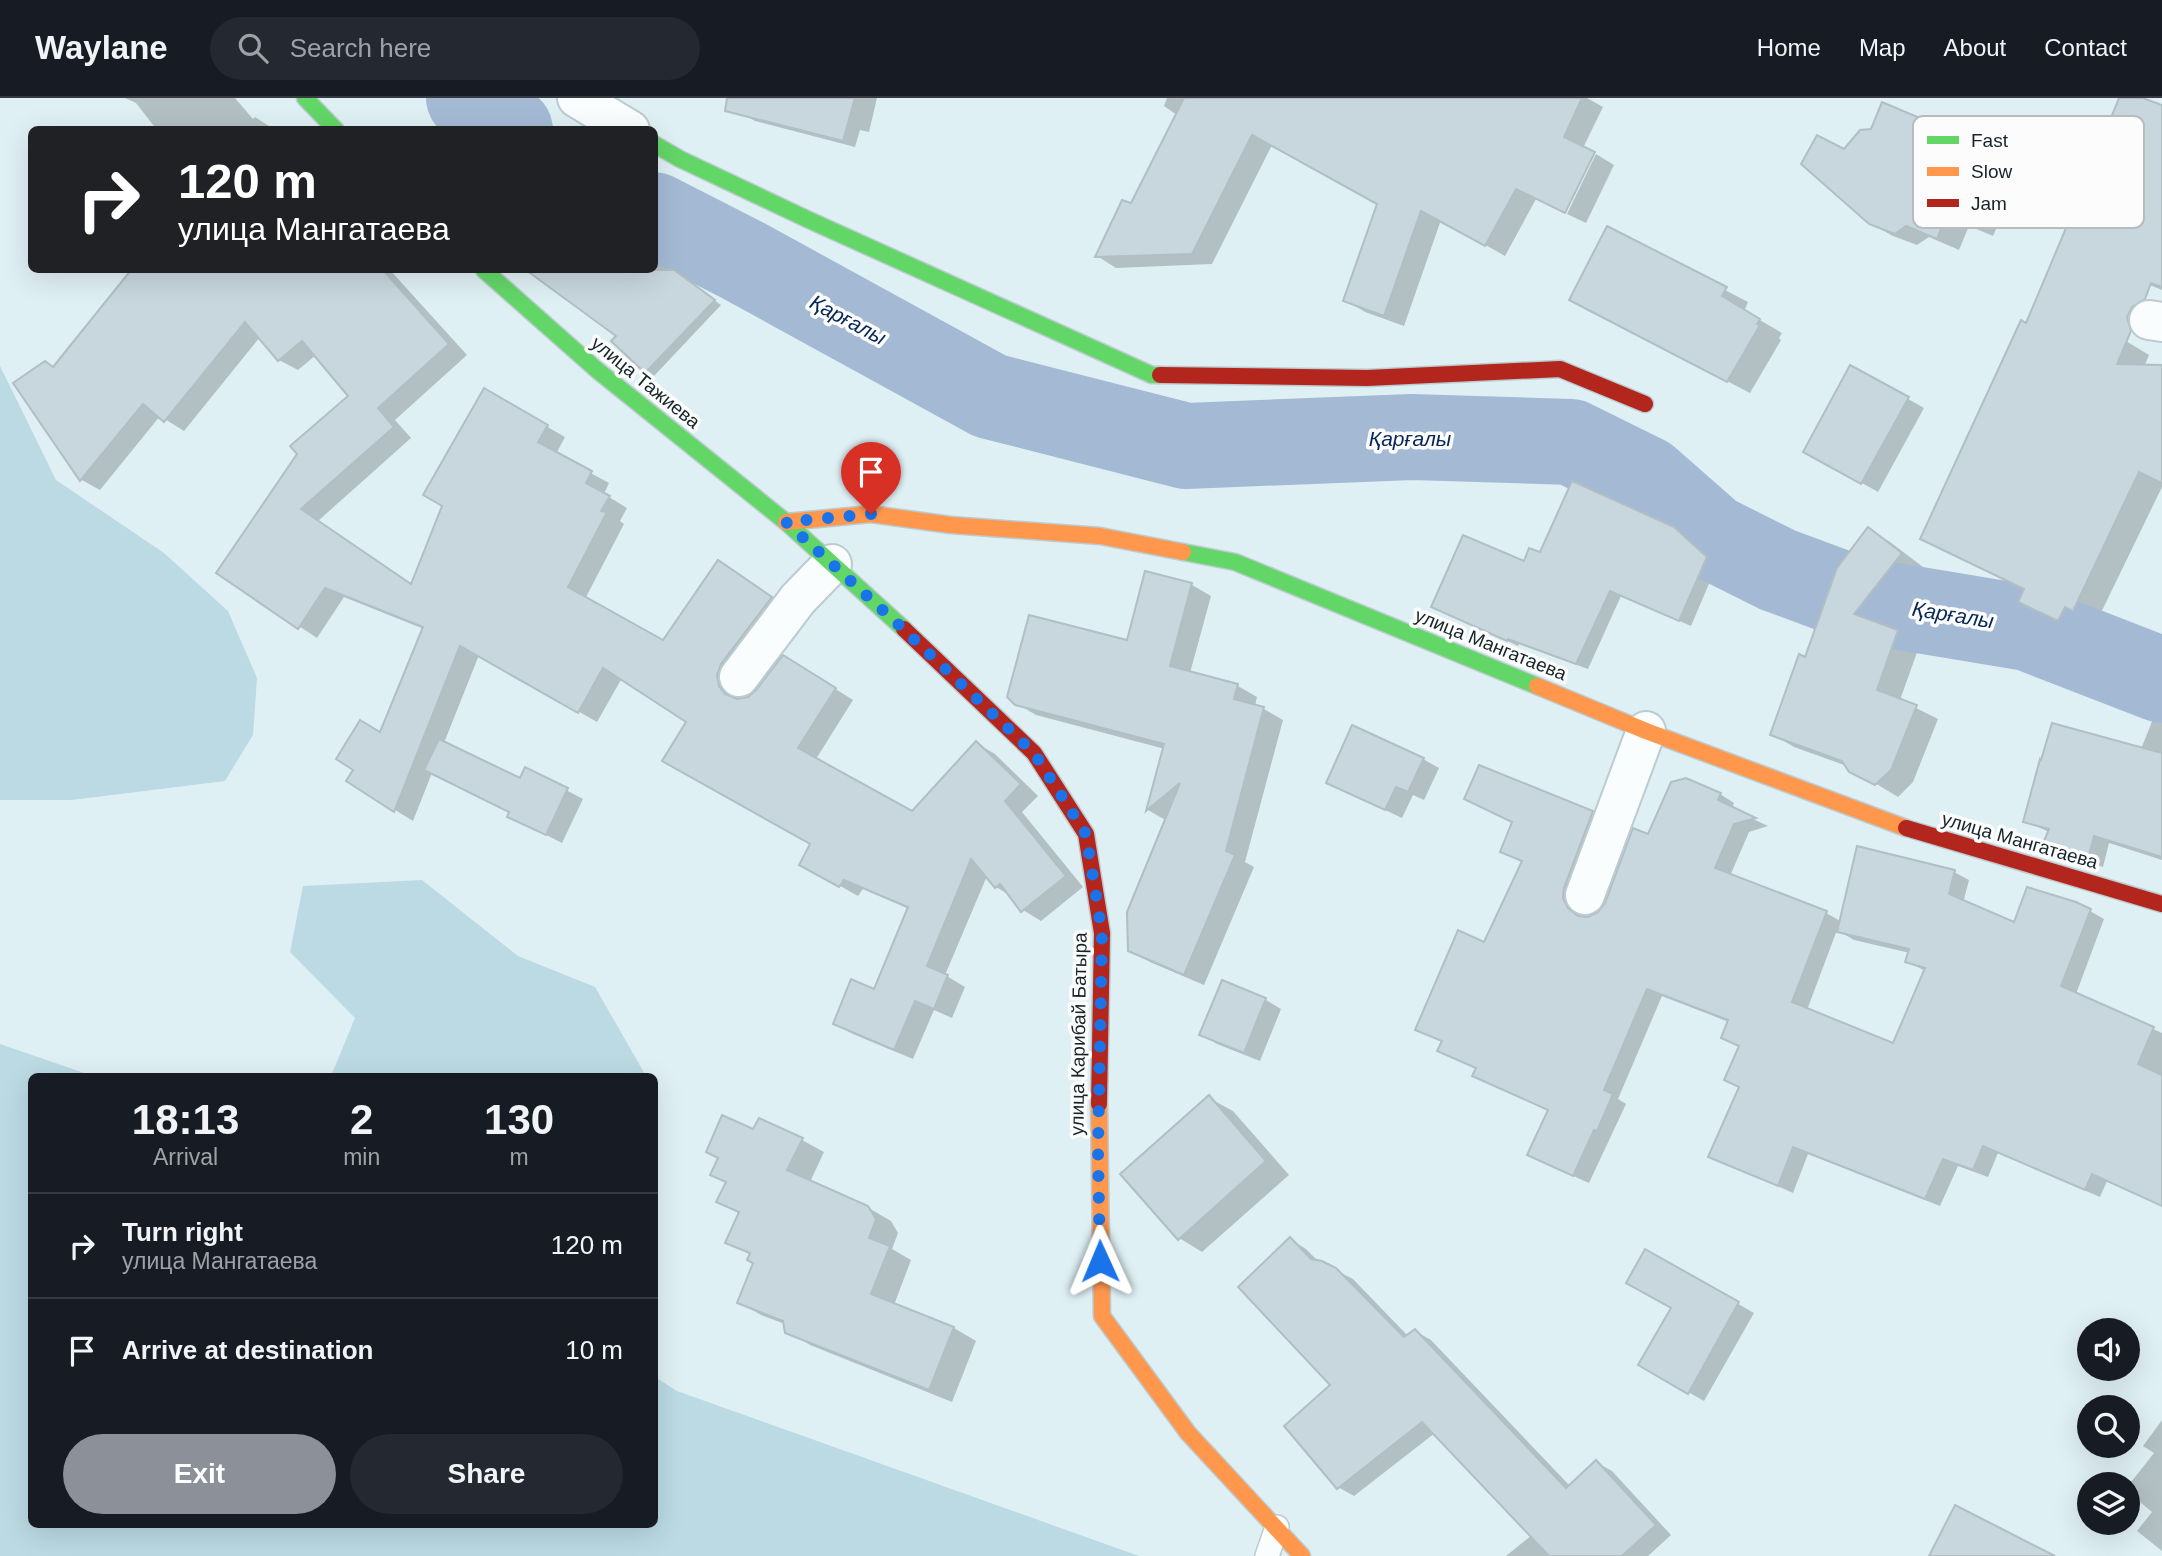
<!DOCTYPE html>
<html lang="en">
<head>
<meta charset="utf-8">
<style>
  body { margin:0; font-family:Arial,sans-serif; background:#242831; color:#f1f3f6; height:100vh; display:flex; flex-direction:column; font-size:26px; white-space:nowrap }
  * { box-sizing:border-box; margin:0 }
  p { font-size:23px; color:#9ea1a6 }
  .icon { flex:none; width:38px; height:38px; fill:none; stroke:currentColor; stroke-width:2; stroke-linecap:round; stroke-linejoin:round }
  .map { position:relative; flex:1; overflow:hidden }
  .sheet { position:absolute; left:28px; top:975px; width:630px; height:455px; display:flex; flex-direction:column; background:#171b24; border-radius:10px; box-shadow:0 7px 28px #0002 }
  .sheet>* { flex:none }
  .hud { position:absolute; left:28px; top:28px; width:630px; height:147px; border-radius:10px; box-shadow:0 7px 28px #0002; background:#202124; color:#fff; overflow:hidden }
  .controls { position:absolute; left:2077px; top:1220px; display:grid; gap:14px }
  .controls a { display:grid; place-items:center; width:63px; height:63px; border-radius:50%; background:#171b24; box-shadow:0 7px 28px #0002; font-size:35px }
  .pin { position:absolute; display:grid; place-items:center; width:60px; height:60px; color:#fff; margin:-72px -30px; border-radius:50% 50% 50% 0; rotate:-45deg; box-shadow:0 0 7px #0007 }
  .pin .icon { rotate:45deg }
  .me { position:absolute; width:77px; margin:-38px; rotate:359deg; stroke-linejoin:round; filter:drop-shadow(0 0 5px #0008) }
  .turn { display:flex; align-items:center; gap:24px; height:147px; padding:0 35px; font-size:32px }
  .turn .icon { width:91px; height:91px; stroke-width:2.5 }
  .turn b { display:block; font-size:49px; line-height:60px }
  .eta { display:flex; justify-content:space-evenly; align-items:center; height:119px; text-align:center }
  .eta b { font-size:42px; font-weight:800; line-height:49px }
  .button { display:flex; gap:14px; margin-top:auto; padding:14px 35px }
  .button a { flex:1; height:80px; border-radius:42px; background:#8c9099; color:#fff; font-size:28px; font-weight:800; line-height:80px; text-align:center }
  .button a+a { background:#242831; color:#f1f3f6 }
  ul { padding:0; list-style:none }
  li { display:flex; align-items:center; gap:21px; height:105px; padding:0 35px; border-top:2px solid #363941 }
  li div { flex:1 }
  li b { display:block; font-size:26px }
  li em { font-style:normal }
  header { display:flex; align-items:center; gap:42px; box-sizing:border-box; height:98px; padding:0 35px; background:#171b24; border-bottom:2px solid #363941 }
  header strong { font-size:33px }
  nav { display:flex; gap:38px; margin-inline-start:auto; font-size:24px }
  .search { width:490px; height:63px; background:#242831; display:flex; align-items:center; gap:18px; box-sizing:border-box; padding:0 24px; border-radius:38px; color:#9ea1a6; font-size:26px }
  .map>svg:first-child { display:block }
</style>
</head>
<body>
<header>
<strong>Waylane</strong>
<div class="search"><svg class="icon" aria-label="search" viewBox="0 0 24 24"><circle cx="10" cy="10" r="6"/><path d="M15 15l6 6"/></svg>Search here</div>
<nav><a>Home</a><a>Map</a><a>About</a><a>Contact</a></nav>
</header>
<div class="map">
<svg width="2162" height="1458" viewBox="0 0 2162 1458">
  <rect width="100%" height="100%" fill="#dff0f5"/>
  <g fill="#bbdae3">
    <polygon points="0,268 56,382 164,455 228,513 257,580 253,637 225,683 72,702 0,702"/>
    <polygon points="422,782 518,858 595,889 646,978 331,978 355,920 290,854 303,788"/>
    <polygon points="0,946 93,978 32,978 32,1426 654,1426 655,1279 677,1293 1139,1458 0,1458"/>
  </g>
  <g fill="#0003" fill-rule="evenodd">
    <polygon points="125,0 235,0 253,21 255,19 275,32 157,32 136,5"/>
    <polygon points="747,0 877,0 869,34 860,32 855,49 755,23 743,16"/>
    <polygon points="1167,0 1587,0 1603,9 1583,50 1592,55 1564,115 1536,101 1505,158 1441,122 1404,228 1365,214 1345,202 1379,106 1272,47 1212,166 1116,170 1097,158 1132,107 1177,17 1164,8"/>
    <polygon points="2121,0 2139,0 2162,9 2162,192 2082,160 2070,125 2012,100 2000,128 1998,127 1993,138 1969,128 1959,152 1929,139 1917,147 1893,138 1870,125 1844,54 1999,55 2088,81"/>
    <polygon points="1596,56 1614,67 1586,125 1567,116"/>
    <polygon points="1608,131 1748,204 1744,213 1782,235 1779,240 1781,242 1750,295 1594,214"/>
    <polygon points="654,158 721,207 654,278 614,243 618,238 546,184 553,172 654,172"/>
    <polygon points="134,172 254,172 367,219 319,172 390,172 467,257 395,322 411,340 318,423 413,487 445,407 484,292 565,339 556,356 609,385 604,396 627,410 620,423 624,426 585,501 664,544 737,475 789,511 735,588 739,602 749,600 802,570 853,602 816,661 912,715 976,645 995,656 1038,698 1022,714 1083,789 1041,823 1023,812 1011,798 996,789 987,778 945,877 965,889 952,920 934,912 913,961 853,936 835,926 875,893 909,811 863,791 858,798 801,766 812,746 688,623 622,580 597,624 479,557 444,645 520,682 526,671 583,701 562,745 509,718 511,715 432,675 413,723 348,683 381,636 424,531 344,499 317,540 219,475 350,298 316,257 298,272 279,262 260,239 184,333 160,318 100,392 82,382 16,286 54,270"/>
    <polygon points="2042,192 2149,257 2144,269 2162,269 2162,389 2096,525 2089,521 2082,535 2021,504 2026,492 1922,440 2027,227"/>
    <polygon points="1851,269 1924,310 1878,394 1805,353"/>
    <polygon points="1673,431 1685,438 1717,467 1691,528 1621,498 1588,571 1519,546 1518,548 1445,514 1540,456"/>
    <polygon points="1868,431 1890,444 1923,469 1878,526 1898,533 1920,546 1900,602 1938,621 1913,684 1898,699 1847,668 1794,649 1772,636"/>
    <polygon points="1147,475 1192,487 1211,498 1190,575 1238,588 1257,599 1255,608 1264,611 1283,622 1245,764 1254,769 1204,887 1150,864 1130,852 1167,723 1148,712 1165,651 1036,617 1016,605 1128,544"/>
    <polygon points="2159,606 2162,608 2162,762 2109,745 2103,769 2059,756 2044,748 2049,734 2025,723 2141,651"/>
    <polygon points="1423,661 1439,670 1424,702 1413,697 1402,720 1328,685"/>
    <path d="M1720,696L1734,705L1732,711L1768,728L1749,734L1730,778L1826,815L1842,824L1954,774L1969,782L1963,805L2015,827L2090,813L2104,821L2076,896L2162,935V1108L2107,1083L2100,1099L1998,1055L1988,1079L1958,1068L1940,1108L1808,1056L1793,1095L1710,1058L1740,990L1726,982L1740,949L1723,940L1729,924L1662,898L1618,1001L1626,1006L1589,1085L1544,1065L1549,1013L1475,977L1477,971L1439,952L1443,944L1417,931L1485,846L1523,765L1502,753L1514,725L1466,701L1592,715L1607,723L1578,809L1582,820H1588L1599,816L1649,738ZM1837,832L1854,842L1910,855L1907,863L1925,873L1894,947L1807,912Z"/>
    <polygon points="1223,884 1266,902 1281,911 1260,963 1217,946 1202,936"/>
    <polygon points="1209,1000 1233,1013 1289,1077 1202,1154 1179,1140"/>
    <polygon points="754,1033 802,1042 824,1054 810,1084 867,1109 891,1123 898,1135 892,1151 911,1162 894,1207 954,1230 976,1243 952,1304 810,1247 787,1233 785,1226 761,1217 739,1204 755,1164 751,1157 728,1144 740,1116 718,1104 727,1085 712,1076"/>
    <polygon points="1290,1141 1306,1151 1319,1164 1353,1181 1408,1238 1415,1233 1431,1242 1570,1388 1596,1364 1612,1373 1671,1437 1648,1458 1506,1458 1532,1437 1435,1335 1354,1398 1338,1389 1333,1288"/>
    <polygon points="1646,1153 1754,1215 1704,1303 1641,1267 1673,1209"/>
    <polygon points="2162,1322 2162,1453 2137,1433 2152,1414 2128,1394 2128,1388 2154,1355 2143,1348"/>
  </g>
  <g fill="none" stroke-linecap="round" stroke-linejoin="round">
    <g stroke="#a4bad4" stroke-width="86">
      <polyline points="469,0 510,32"/>
      <polyline points="654,117 744,163 990,298 1186,348 1412,339 1571,344 1646,381 1712,439 1778,472 1859,502 2028,530 2162,582"/>
    </g>
  </g>
  <g fill="#c7d7dd" stroke="#b1bec4" stroke-width="2">
    <polygon points="727,0 855,0 843,43 725,13"/>
    <polygon points="1184,0 1582,0 1564,39 1595,54 1565,115 1516,91 1485,148 1421,113 1384,218 1343,203 1377,106 1252,37 1192,156 1095,159 1122,102 1131,105"/>
    <polygon points="2119,0 2143,0 2162,7 2162,189 2151,185 2145,201 2132,209 2127,219 2131,233 2117,266 2162,267 2162,385 2139,374 2073,513 2065,509 2058,523 2018,504 2024,491 1920,441 2021,222 2026,225 2069,123 1990,89 1974,128 1947,117 1937,141 1906,128 1895,136 1869,126 1801,66 1817,37 1844,51 1860,32 1871,31 1882,4 1998,53 2003,42 2087,79"/>
    <polygon points="1607,128 1727,189 1722,198 1760,221 1757,226 1760,227 1727,284 1569,202"/>
    <polygon points="131,172 383,172 449,246 378,310 394,329 301,411 411,486 442,408 423,397 484,290 548,327 538,344 592,373 586,385 610,398 601,413 607,414 568,489 663,542 718,462 772,499 721,566 717,577 719,588 725,596 737,601 748,599 756,592 783,557 836,590 798,650 912,713 976,643 1021,686 1005,703 1066,778 1021,814 1000,786 995,790 971,761 927,868 948,877 934,911 915,903 894,952 833,926 851,881 874,891 908,809 844,782 839,789 799,767 810,746 662,663 686,624 603,570 578,615 460,548 394,714 346,683 353,672 336,661 360,622 380,634 423,529 325,490 298,531 216,475 297,356 290,348 348,298 302,243 278,263 245,224 164,324 143,306 80,383 13,285 45,263 53,269"/>
    <polygon points="526,172 674,172 715,202 645,275 611,243 616,238"/>
    <polygon points="1850,267 1909,299 1861,386 1803,354"/>
    <polygon points="1572,383 1674,429 1707,459 1679,523 1610,493 1576,566 1508,541 1507,543 1431,509 1463,437 1524,463 1529,450 1540,454"/>
    <polygon points="1868,429 1902,455 1854,516 1898,532 1877,592 1917,607 1891,672 1875,687 1849,674 1842,663 1770,637 1799,556 1805,559 1837,470"/>
    <polygon points="1145,473 1192,485 1170,568 1238,586 1234,601 1264,609 1226,753 1235,757 1184,877 1128,853 1127,814 1180,685 1146,713 1164,646 1015,607 1007,599 1029,517 1127,542"/>
    <polygon points="2052,625 2162,655 2162,759 2094,738 2088,762 2042,748 2049,731 2023,724 2040,661 2041,662"/>
    <polygon points="1352,627 1424,660 1408,694 1396,689 1385,712 1326,685"/>
    <polygon points="439,641 520,680 525,669 568,690 546,737 507,719 509,714 424,672"/>
    <polygon points="1479,667 1593,713 1564,790 1563,800 1568,810 1578,818 1588,819 1598,814 1605,805 1633,730 1648,736 1671,684 1686,680 1721,695 1718,702 1756,720 1734,726 1715,770 1827,813 1792,904 1893,945 1925,870 1905,864 1909,851 1837,834 1857,748 1955,772 1949,796 2014,824 2027,789 2076,804 2091,811 2061,888 2154,929 2138,966 2162,977 2162,1108 2092,1076 2085,1092 1983,1048 1973,1072 1943,1061 1925,1101 1793,1049 1778,1088 1708,1059 1739,989 1724,982 1739,948 1721,940 1728,922 1647,891 1604,992 1613,996 1597,1033 1594,1032 1573,1078 1527,1057 1548,1012 1472,978 1476,970 1437,953 1442,943 1415,932 1458,832 1484,844 1522,763 1500,754 1512,724 1464,701"/>
    <polygon points="1222,882 1266,900 1244,955 1199,937"/>
    <polygon points="1209,997 1266,1063 1178,1142 1120,1076"/>
    <polygon points="722,1017 753,1031 759,1020 803,1040 787,1072 868,1108 876,1121 869,1140 890,1148 871,1196 954,1229 929,1292 785,1235 783,1223 737,1205 753,1165 747,1162 750,1155 725,1145 739,1114 716,1104 726,1084 710,1077 718,1060 706,1054"/>
    <polygon points="1290,1139 1311,1161 1322,1163 1336,1170 1404,1239 1415,1231 1566,1390 1596,1362 1656,1427 1622,1458 1549,1458 1422,1324 1337,1391 1284,1328 1330,1287 1238,1189"/>
    <polygon points="1645,1151 1739,1204 1688,1296 1638,1267 1671,1210 1626,1185"/>
    <polygon points="1955,1407 2055,1458 1929,1458"/>
  </g>
  <g fill="none" stroke-linecap="round" stroke-linejoin="round">
    <g stroke="#bccbcf" stroke-width="26">
      <polyline id="lane" points="1267,1458 1277,1429"/>
    </g>
    <g stroke="#bccbcf" stroke-width="42">
      <g id="street">
        <polyline points="577,0 630,32"/>
        <polyline points="2149,222 2162,224"/>
        <polyline points="739,579 798,501 832,466"/>
        <polyline points="1585,797 1646,633"/>
      </g>
    </g>
    <g stroke="#bccbcf" stroke-width="19">
      <g id="fast">
        <polyline points="305,0 336,32"/>
        <polyline points="654,46 680,61 809,122 1152,277 1160,277"/>
        <polyline points="484,172 597,272 786,424 904,531"/>
        <polyline points="1183,454 1235,464 1537,588"/>
      </g>
    </g>
    <g stroke="#bccbcf" stroke-width="19">
      <g id="slow">
        <polyline points="786,424 871,416 951,427 1100,438 1183,454"/>
        <polyline points="1537,588 1646,633 1906,730"/>
        <polyline points="1099,1006 1102,1218 1188,1335 1302,1458"/>
      </g>
    </g>
    <g stroke="#bccbcf" stroke-width="19">
      <g id="jam">
        <polyline points="1160,277 1367,280 1560,271 1645,306"/>
        <polyline points="904,531 1034,655 1086,736 1102,835 1099,1006"/>
        <polyline points="1906,730 2162,806"/>
      </g>
    </g>
    <use href="#lane" stroke="#fafdfe" stroke-width="23"/>
    <use href="#street" stroke="#fafdfe" stroke-width="38"/>
    <use href="#fast" stroke="#63d668" stroke-width="16"/>
    <use href="#slow" stroke="#ff974d" stroke-width="16"/>
    <use href="#jam" stroke="#b3261e" stroke-width="16"/>
  </g>
  <g fill="none" stroke-linecap="round" stroke-linejoin="round">
    <polyline stroke="#1a73e8" stroke-width="12" stroke-dasharray="0 21.6" points="871,416 786,424 899,527 1034,655 1086,736 1102,835 1098,1052 1100,1163"/>
  </g>
  <g text-anchor="middle" stroke-width="7" stroke-linejoin="round" paint-order="stroke">
    <g font-size="19" fill="#172529" stroke="#fcfcfc">
      <text transform="translate(646 284) rotate(39)" y="7">улица Тажиева</text>
      <text transform="translate(1491 546) rotate(22)" y="7">улица Мангатаева</text>
      <text transform="translate(2020 742) rotate(16)" y="7">улица Мангатаева</text>
      <text transform="translate(1078 936) rotate(-89)" y="7">улица Карибай Батыра</text>
    </g>
    <g font-size="21" font-style="italic" fill="#072854" stroke="#fcfcfc">
      <text transform="translate(848 222) rotate(28)" y="7">Қарғалы</text>
      <text x="1410" y="348">Қарғалы</text>
      <text transform="translate(1953 517) rotate(9)" y="7">Қарғалы</text>
    </g>
  </g>
  <rect x="1913" y="18" width="231" height="112" rx="10" fill="#fcfcfc" stroke="#b7bcbd" stroke-width="2"/>
  <rect x="1927" y="38" width="32" height="8" fill="#63d668"/>
  <rect x="1927" y="69" width="32" height="9" fill="#ff974d"/>
  <rect x="1927" y="101" width="32" height="8" fill="#b3261e"/>
  <g font-size="19" fill="#172529">
    <text x="1971" y="49">Fast</text>
    <text x="1971" y="80">Slow</text>
    <text x="1971" y="112">Jam</text>
  </g>
</svg>
<div class="controls">
<a><svg class="icon" aria-label="sound" viewBox="0 0 24 24"><path d="M4 9h4l5-4v14l-5-4H4zM17 9q2 3 0 6"/></svg></a>
<a><svg class="icon" aria-label="search" viewBox="0 0 24 24"><circle cx="10" cy="10" r="6"/><path d="M15 15l6 6"/></svg></a>
<a><svg class="icon" aria-label="layers" viewBox="0 0 24 24"><path d="M12 4l9 5-9 5-9-5zM3 14l9 5 9-5"/></svg></a>
</div>
<div class="pin" style="left:871px;top:416px;background:#d93025"><svg class="icon" aria-label="arrive" viewBox="0 0 24 24"><path d="M6 21V4h12l-3 4 3 4H6"/></svg></div>
<svg class="me" style="left:1100px;top:1163px" viewBox="-20 -20 40 40"><path d="M0-17L14 15 0 8-14 15z" fill="#1a73e8" stroke="#fff" stroke-width="4"/></svg>
<div class="hud">
<div class="turn"><svg class="icon" aria-label="right" viewBox="0 0 24 24"><path d="M7 20v-9h11M14 6l5 5-5 5"/></svg><div><b>120 m</b>улица Мангатаева</div></div>
</div>
<section class="sheet">
<div class="eta">
<div><b>18:13</b><p>Arrival</p></div>
<div><b>2</b><p>min</p></div>
<div><b>130</b><p>m</p></div>
</div>
<ul>
<li><svg class="icon" aria-label="right" viewBox="0 0 24 24"><path d="M7 20v-9h11M14 6l5 5-5 5"/></svg><div><b>Turn right</b><p>улица Мангатаева</p></div><em>120 m</em></li>
<li><svg class="icon" aria-label="arrive" viewBox="0 0 24 24"><path d="M6 21V4h12l-3 4 3 4H6"/></svg><div><b>Arrive at destination</b></div><em>10 m</em></li>
</ul>
<div class="button"><a>Exit</a><a>Share</a></div>
</section>
</div>
</body>
</html>
